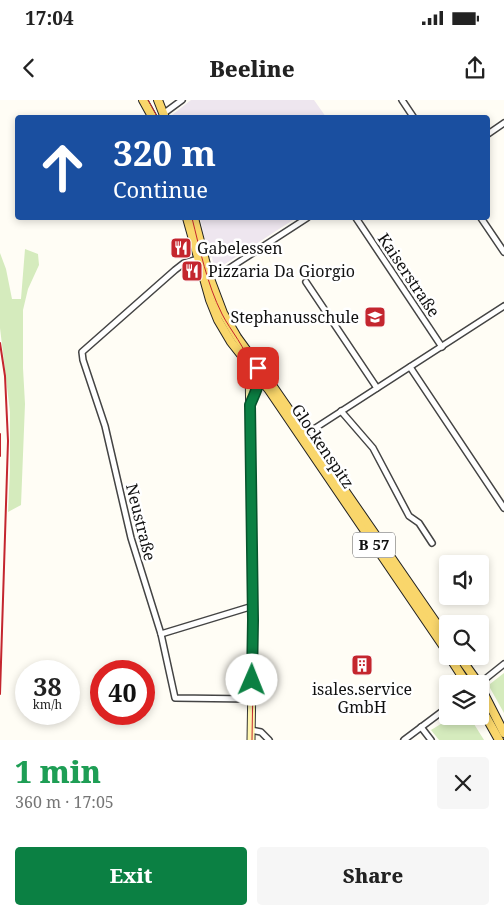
<!DOCTYPE html>
<html lang="en">
<head>
<meta charset="utf-8">
<style>
  body { margin:0; font-family:"Noto Serif",serif; background:#f6f6f6; color:#222; height:100vh; display:flex; flex-direction:column; font-size:19px; white-space:nowrap }
  * { box-sizing:border-box; margin:0 }
  p { font-size:16px; color:#767676 }
  .icon { flex:none; width:28px; height:28px; fill:none; stroke:currentColor; stroke-width:2; stroke-linecap:round; stroke-linejoin:round }
  .map { position:relative; height:640px; overflow:hidden }
  .panel { display:flex; flex-direction:column; background:#fff; flex:1 }
  .panel>* { flex:none }
  .top-card { position:absolute; left:15px; top:15px; width:475px; height:105px; border-radius:5px; box-shadow:0 2px 8px #0003; background:#1a4fa0; color:#fff; overflow:hidden }
  .controls { position:absolute; left:439px; top:455px; display:grid; gap:10px }
  .controls a { display:grid; place-items:center; width:50px; height:50px; border-radius:5px; background:#fff; box-shadow:0 2px 8px #0003; font-size:25px }
  .speed { position:absolute; left:15px; top:560px; display:flex; gap:10px; font-size:25px; font-weight:700; text-align:center }
  .speed>* { display:grid; place-content:center; width:65px; height:65px; border-radius:50%; background:#fff; box-shadow:0 2px 8px #0003; line-height:1 }
  .speed small { font-size:12px; font-weight:400 }
  .speed .limit { border:8px solid #d22; background:#fff; color:#111 }
  .pin { position:absolute; display:grid; place-items:center; width:42px; height:42px; color:#fff; margin:-21px; border-radius:10px; box-shadow:0 2px 8px #0006 }
  .me { position:absolute; width:55px; margin:-28px; rotate:1deg; stroke-linejoin:round; filter:drop-shadow(0 0 4px #0008) }
  .turn { display:flex; align-items:center; gap:18px; height:105px; padding:0 15px; font-size:22px }
  .turn .icon { width:65px; height:65px; stroke-width:2.5 }
  .turn b { display:block; font-size:35px; line-height:42px }
  .round { display:grid; place-items:center; flex:none; width:52px; height:52px; border-radius:5px; background:#f6f6f6 }
  .headline { display:flex; align-items:center; justify-content:space-between; height:85px; padding:0 15px }
  h1 { font-size:30px; font-weight:800; line-height:38px; color:#1e9e55 }
  .cta { display:flex; gap:10px; margin-top:auto; padding:10px 15px }
  .cta a { flex:1; height:58px; border-radius:5px; background:#0b8043; color:#fff; font-size:20px; font-weight:800; line-height:58px; text-align:center }
  .cta a+a { background:#f6f6f6; color:#222 }
  .status { display:flex; justify-content:space-between; align-items:center; height:35px; padding:0 25px; background:#fff; direction:ltr }
  .status svg { height:14px; fill:currentColor }
  header { display:flex; justify-content:space-between; align-items:center; height:65px; padding:0 15px; background:#fff; font-size:22px; font-weight:800 }
  .map>svg:first-child { display:block }
</style>
</head>
<body>
<div class="status"><b>17:04</b><svg viewBox="0 0 49 12"><path d="M0 12V9h3v3zM5 12V6h3v6zM10 12V3h3v9zM15 12V0h3v12zM26 1h20v11H26zM47 4h2v5h-2z"/></svg></div>
<header><svg class="icon" aria-label="back" viewBox="0 0 24 24"><path d="M15 5l-7 7 7 7"/></svg>Beeline<svg class="icon" aria-label="share" viewBox="0 0 24 24"><path d="M12 15V3M7 8l5-5 5 5M5 13v7h14v-7"/></svg></header>
<div class="map">
<svg width="504" height="640" viewBox="0 0 504 640">
  <rect width="100%" height="100%" fill="#fffdf5"/>
  <g fill="#eee6ef">
    <polygon points="191,0 314,0 326,17 173,17 172,15"/>
    <polygon points="200,118 296,118 225,164 219,166 213,163 212,157 209,158"/>
  </g>
  <g fill="#d5ebbd">
    <polygon points="25,149 38,154 39,165 28,189 23,210 23,268 25,304 21,405 8,412 10,370 10,312 0,228 0,153 6,169 12,199 21,199"/>
    <polygon points="504,573 504,613 490,588 490,584"/>
    <polygon points="454,616 469,616 484,640 439,640 431,630"/>
  </g>
  <g fill="none" stroke-linecap="round" stroke-linejoin="round">
    <g stroke="#444" stroke-width="8">
      <g id="street">
        <polyline points="402,0 414,18"/>
        <polyline points="163,14 182,0"/>
        <polyline points="488,34 504,23"/>
        <polyline points="356,118 442,247"/>
        <polyline points="481,118 504,152"/>
        <polyline points="198,159 184,163 175,170 82,252 83,260 105,326 131,438 161,534 175,598 251,599"/>
        <polyline points="207,176 225,171 307,118"/>
        <polyline points="306,182 377,288"/>
        <polyline points="410,267 504,408"/>
        <polyline points="341,311 373,348 409,416 419,423 432,443"/>
        <polyline points="303,336 504,206"/>
        <polyline points="161,534 253,506"/>
        <polyline points="479,584 504,564"/>
        <polyline points="421,627 431,640"/>
        <polyline points="251,630 261,632 269,640"/>
        <polyline points="404,640 448,607"/>
      </g>
    </g>
    <g stroke="#333" stroke-width="9">
      <g id="secondary">
        <polyline points="249,265 253,520 251,640"/>
        <polyline points="252,300 259,284 259,275"/>
      </g>
    </g>
    <g stroke="#222" stroke-width="10">
      <g id="primary">
        <polyline points="143,0 153,18"/>
        <polyline points="158,0 165,18"/>
        <polyline points="187,118 210,200 218,220 231,242 269,290 448,553"/>
        <polyline points="194,118 209,176 223,213 237,237 274,288 448,540"/>
        <polyline points="449,556 467,584"/>
        <polyline points="459,556 479,584"/>
        <polyline points="480,586 504,633"/>
        <polyline points="480,606 499,640"/>
      </g>
    </g>
    <use href="#street" stroke="#fff" stroke-width="5"/>
    <use href="#secondary" stroke="#fff6b0" stroke-width="7"/>
    <use href="#primary" stroke="#f9d66b" stroke-width="8"/>
    <g stroke="#c4262e" stroke-width="1">
      <polyline points="148,0 158,18"/>
      <path d="M192,118C200,150 207,184 222,214C230,230 247,249 250,266L254,522L252,640"/>
    </g>
    <g stroke="#c4262e" stroke-width="2">
      <polyline points="0,243 5,276 8,341 0,594"/>
      <polyline points="0,334 0,356"/>
    </g>
  </g>
  <g fill="none" stroke-linecap="round" stroke-linejoin="round">
    <g stroke="#07532c" stroke-width="12">
      <path id="route" d="M252,580L253,520L250,305C255,292 262,282 258,268"/>
    </g>
    <use href="#route" stroke="#0b8043" stroke-width="9"/>
  </g>
  <defs>
    <g id="restaurant-square" transform="scale(1.125)"><rect x="-9" y="-9" width="18" height="18" rx="4" fill="#c4262e" stroke="#fff"/><path d="M-5-6h1v4h1v-4h1v4h1v-4h1v5L-1.5 .5V6h-2V.5L-5-1ZM5-6V6H3V1.5H1.5Q1.5-4 5-6Z" fill="#fff"/></g>
    <g id="school-square" transform="scale(1.125)"><rect x="-9" y="-9" width="18" height="18" rx="4" fill="#c4262e" stroke="#fff"/><path d="M0-5L7-2L0 1L-7-2ZM-4 1L0 2.5L4 1V4Q0 6-4 4Z" fill="#fff"/></g>
    <g id="building-square" transform="scale(1.125)"><rect x="-9" y="-9" width="18" height="18" rx="4" fill="#c4262e" stroke="#fff"/><path d="M-4-6H4V6H1V3H-1V6H-4ZM-2.5-4.3h1.7v1.8h-1.7ZM.8-4.3h1.7v1.8H.8ZM-2.5-1h1.7V.8h-1.7ZM.8-1h1.7V.8H.8Z" fill="#fff"/></g>
  </defs>
  <g fill-rule="evenodd">
    <use href="#restaurant-square" x="181" y="148"/>
    <use href="#restaurant-square" x="192" y="171"/>
    <use href="#school-square" x="375" y="217"/>
    <use href="#building-square" x="362" y="565"/>
  </g>
  <g text-anchor="middle" stroke-width="5" stroke-linejoin="round" paint-order="stroke">
    <rect fill="#fff" stroke="#585858" stroke-width="1" x="353" y="432.5" width="42" height="25" rx="4"/>
    <g font-size="15" font-weight="bold" fill="#111">
      <text x="374" y="450">B 57</text>
    </g>
    <g font-size="16" fill="#111" stroke="#fff" text-anchor="start">
      <text x="197" y="154">Gabelessen</text>
      <text x="208" y="177">Pizzaria Da Giorgio</text>
      <text x="359" y="223" text-anchor="end">Stephanusschule</text>
      <text x="362" y="595" text-anchor="middle">isales.service<tspan x="362" dy="18">GmbH</tspan></text>
    </g>
    <g font-size="16" fill="#111" stroke="#fff">
      <text transform="translate(409 175) rotate(56)" y="6">Kaiserstraße</text>
      <text transform="translate(323 346) rotate(56)" y="6">Glockenspitz</text>
      <text transform="translate(141 422) rotate(76)" y="6">Neustraße</text>
    </g>
  </g>
</svg>
<div class="controls">
<a><svg class="icon" aria-label="sound" viewBox="0 0 24 24"><path d="M4 9h4l5-4v14l-5-4H4zM17 9q2 3 0 6"/></svg></a>
<a><svg class="icon" aria-label="search" viewBox="0 0 24 24"><circle cx="10" cy="10" r="6"/><path d="M15 15l6 6"/></svg></a>
<a><svg class="icon" aria-label="layers" viewBox="0 0 24 24"><path d="M12 4l9 5-9 5-9-5zM3 14l9 5 9-5"/></svg></a>
</div>
<div class="speed"><div>38<small>km/h</small></div><div class="limit">40</div></div>
<div class="pin" style="left:258px;top:268px;background:#d93025"><svg class="icon" aria-label="arrive" viewBox="0 0 24 24"><path d="M6 21V4h12l-3 4 3 4H6"/></svg></div>
<svg class="me" style="left:252px;top:580px" viewBox="-20 -20 40 40"><circle r="19" fill="#fff"/><path d="M0-13L10 11 0 6-10 11z" fill="#0b8043"/></svg>
<div class="top-card">
<div class="turn"><svg class="icon" aria-label="ahead" viewBox="0 0 24 24"><path d="M12 20V5M6 11l6-6 6 6"/></svg><div><b>320 m</b>Continue</div></div>
</div>
</div>
<section class="panel">
<div class="headline"><div><h1>1 min</h1><p>360 m · 17:05</p></div><a class="round"><svg class="icon" aria-label="close" viewBox="0 0 24 24"><path d="M6 6l12 12M18 6L6 18"/></svg></a></div>
<div class="cta"><a>Exit</a><a>Share</a></div>
</section>
</body>
</html>
